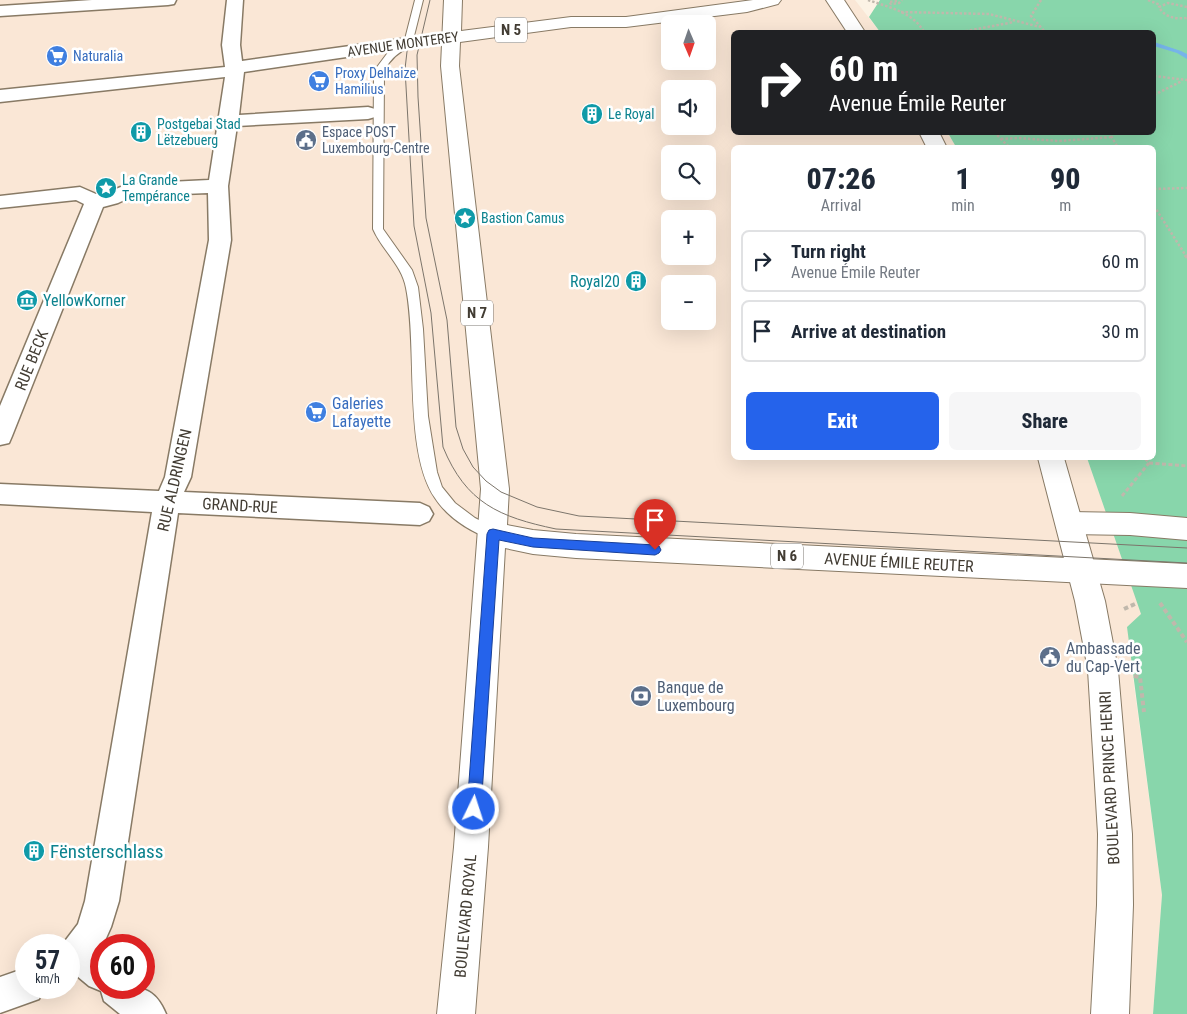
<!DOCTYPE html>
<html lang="en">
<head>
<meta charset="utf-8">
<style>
  body { margin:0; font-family:"Roboto Condensed",sans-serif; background:#f6f6f7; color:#1f2937; height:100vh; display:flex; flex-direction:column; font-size:19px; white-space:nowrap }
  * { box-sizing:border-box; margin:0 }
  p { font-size:16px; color:#747a83 }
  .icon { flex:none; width:28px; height:28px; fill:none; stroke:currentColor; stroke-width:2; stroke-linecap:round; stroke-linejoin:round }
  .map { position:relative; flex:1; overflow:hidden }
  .side { position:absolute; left:731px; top:145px; width:425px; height:315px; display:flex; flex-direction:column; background:#fff; border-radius:8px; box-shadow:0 5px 20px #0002 }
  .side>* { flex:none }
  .banner { position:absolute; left:731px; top:30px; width:425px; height:105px; border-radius:8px; box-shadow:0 5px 20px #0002; background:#202124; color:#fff; overflow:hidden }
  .needle { width:32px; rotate:178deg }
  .tools { position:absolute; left:661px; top:15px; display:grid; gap:10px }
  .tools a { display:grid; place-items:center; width:55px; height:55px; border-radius:8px; background:#fff; box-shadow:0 5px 20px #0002; font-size:25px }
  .speed { position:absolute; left:15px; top:934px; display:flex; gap:10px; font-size:25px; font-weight:700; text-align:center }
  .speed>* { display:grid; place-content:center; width:65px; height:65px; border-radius:50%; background:#fff; box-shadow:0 5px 20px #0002; line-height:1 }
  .speed small { font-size:12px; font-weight:400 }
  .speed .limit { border:8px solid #d22; background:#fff; color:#111 }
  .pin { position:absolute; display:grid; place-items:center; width:42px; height:42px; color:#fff; margin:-51px -21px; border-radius:50% 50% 50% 0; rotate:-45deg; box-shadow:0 0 5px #0007 }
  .pin .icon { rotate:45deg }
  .me { position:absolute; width:55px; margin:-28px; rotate:4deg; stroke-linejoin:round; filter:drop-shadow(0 0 4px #0008) }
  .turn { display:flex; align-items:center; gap:18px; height:105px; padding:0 15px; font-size:22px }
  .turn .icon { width:65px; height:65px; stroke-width:2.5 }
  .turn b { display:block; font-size:35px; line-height:42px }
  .eta { display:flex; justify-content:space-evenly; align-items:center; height:85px; text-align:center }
  .eta b { font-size:30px; font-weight:800; line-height:35px }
  .button { display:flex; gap:10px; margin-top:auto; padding:10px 15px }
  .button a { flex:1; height:58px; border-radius:8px; background:#2563eb; color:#fff; font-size:20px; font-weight:800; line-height:58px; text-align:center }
  .button a+a { background:#f6f6f7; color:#1f2937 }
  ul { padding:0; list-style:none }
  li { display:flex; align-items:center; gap:15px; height:62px; margin:0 10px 8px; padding:0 5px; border:2px solid #e0e1e3; border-radius:8px }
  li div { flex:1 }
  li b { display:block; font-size:19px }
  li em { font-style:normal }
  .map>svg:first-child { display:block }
</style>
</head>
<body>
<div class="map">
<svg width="1187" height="1014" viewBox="0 0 1187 1014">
  <rect width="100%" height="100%" fill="#fcf3e5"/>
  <path fill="#fae7d6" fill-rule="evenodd" d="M0,0H855L880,32H734V132L948,133L956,147L734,148V458H1087L1142,615L1132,670L1162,895L1153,1014H0ZM670,24H708V61H670ZM670,89H708V126H670ZM670,154H708V191H670ZM670,219H708V256H670ZM670,284H708V321H670ZM26,945H69V988H26ZM101,945H144V988H101Z"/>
  <polygon fill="#88d6ab" points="880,0 1187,0 1187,1014 1153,1014 1162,895 1127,627 1141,614 1087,458 1154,458 1154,148 956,147 948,133 1154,132 1154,32 880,32 869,17"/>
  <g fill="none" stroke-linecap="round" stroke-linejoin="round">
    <polygon fill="#76b4e9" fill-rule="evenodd" points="1154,42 1181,51 1187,54 1187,59 1177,53 1154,46"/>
    <g stroke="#887a65" stroke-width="2">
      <path id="lane" d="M415,0H423L413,40L450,35L455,38L450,41C421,44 399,43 384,71L383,229L412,270L418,287L423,329L428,416L437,472L442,487L455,503L475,518L498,530L500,534L498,538L493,540C471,532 448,518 435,498C403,451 418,347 406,288C402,265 382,250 373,229L374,71L389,51L404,43Z"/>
    </g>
    <g stroke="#887a65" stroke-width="3">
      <g id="street">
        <polygon points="92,0 176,0 174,4 168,5 0,16 0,6"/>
        <path d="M227,0H243L240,45L242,61L408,38L414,39L417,43L414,47L408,48L244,72L239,115L368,107L375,109L377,113L375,117L368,119L237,126L228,186L231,240L191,477L184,492L420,503L429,507L433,514L429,521L420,525L178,513L119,901L111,927L103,945H101V988C132,988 152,980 166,1014H120L104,1001L101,991L89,986L77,976L69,979V945H62L78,924L85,901L152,512L0,504V484L159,491L165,477L209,240L208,193L133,196L118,203L103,207L12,436L9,443L0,445V406L84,204L76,200L0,208V196L80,187L96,194H104L128,184L209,180L225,77L0,102V90L225,67L222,45Z"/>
        <polygon points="26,968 26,988 43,988 39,999 0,1013 0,977"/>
      </g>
    </g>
    <g stroke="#887a65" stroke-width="2">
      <g id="secondary">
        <polygon points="826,0 844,0 865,32 847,32"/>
        <polygon points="919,132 939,132 947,148 927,148"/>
        <polygon points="1038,458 1064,458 1105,601 1118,670 1132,834 1133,905 1129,1014 1091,1014 1097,905 1098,834 1088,670 1075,601"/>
      </g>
    </g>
    <g stroke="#887a65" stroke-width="2">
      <g id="primary">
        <polygon points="444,0 462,0 461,31 571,17 626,17 753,0 781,0 778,4 747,12 626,27 571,27 460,42 459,66 509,489 507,525 533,530 576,534 1187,564 1187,588 576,558 533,554 505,548 488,847 475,1014 437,1014 454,847 481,489 441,66"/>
        <polygon points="1070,512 1130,513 1187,518 1187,540 1130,535 1070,534 1060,531 1056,523 1060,515"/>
      </g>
    </g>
    <g stroke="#c0b8ac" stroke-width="2.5" stroke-dasharray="2.5 2" stroke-linecap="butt">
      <path d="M868,0C888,7 913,12 924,32"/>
      <polyline points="1041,0 1031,16 1045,32"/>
      <polyline points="1148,0 1160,5"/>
      <polyline points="897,1 889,2 891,4 899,3 902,0"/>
      <path d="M1187,7L1168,3L1159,7C1165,18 1176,19 1187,18"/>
      <polyline points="901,12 989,14 1040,27"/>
      <polyline points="961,32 1014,22"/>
      <polyline points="1154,76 1187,80"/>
      <polyline points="1154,95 1182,81"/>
      <polyline points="994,132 1010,148"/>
      <polyline points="1109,132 1118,148"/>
      <polyline points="1001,139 1018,138 1059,141 1112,137"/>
      <polyline points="1154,189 1187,188"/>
      <polyline points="1154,206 1186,256"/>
    </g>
    <g stroke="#c0b8ac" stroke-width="3" stroke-dasharray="4 2.5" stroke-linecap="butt">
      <polyline points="1185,255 1187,258"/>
      <polyline points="1145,458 1149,463"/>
      <polyline points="1149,463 1187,466"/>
      <polyline points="1122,496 1149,463"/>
    </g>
    <g stroke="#c0b8ac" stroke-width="4" stroke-dasharray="4.5 3" stroke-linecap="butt">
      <polyline points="1160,603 1187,642"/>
      <polyline points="1124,609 1137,603"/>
      <polyline points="1134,676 1140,677 1144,712"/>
    </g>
    <use href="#lane" fill="#fff" fill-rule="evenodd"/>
    <use href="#street" fill="#fff" fill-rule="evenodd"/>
    <use href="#secondary" fill="#fff" fill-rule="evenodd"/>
    <use href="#primary" fill="#fff" fill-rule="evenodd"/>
    <g stroke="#7c756b" stroke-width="1">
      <polyline points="430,0 417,55 418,97 426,218 447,320 456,427 463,449 473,467 486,481 501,492 537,507 579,516 1187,548"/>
      <path d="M408,43L405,69L414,226L431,313L443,447C466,503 499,517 556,529L1187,563"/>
    </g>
  </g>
  <polygon fill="#2563eb" stroke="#184099" points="493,529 533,538 655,545 659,546 661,550 659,553 655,555 533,547 499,540 481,809 479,814 474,816 469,814 467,809 487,534 489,530"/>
  <defs>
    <g id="supermarket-disc" transform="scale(1.125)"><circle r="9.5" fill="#3f7fe0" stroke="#fff"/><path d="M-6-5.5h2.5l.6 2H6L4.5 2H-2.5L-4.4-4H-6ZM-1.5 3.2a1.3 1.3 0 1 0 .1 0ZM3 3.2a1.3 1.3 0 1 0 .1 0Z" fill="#fff"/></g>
    <g id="building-disc" transform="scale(1.125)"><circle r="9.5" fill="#0f9aa8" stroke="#fff"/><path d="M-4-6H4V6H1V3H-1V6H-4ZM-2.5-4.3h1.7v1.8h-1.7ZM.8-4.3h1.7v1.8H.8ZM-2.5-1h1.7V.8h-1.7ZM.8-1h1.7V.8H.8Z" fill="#fff"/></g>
    <g id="civic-disc" transform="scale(1.125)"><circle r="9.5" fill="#5c6f8a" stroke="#fff"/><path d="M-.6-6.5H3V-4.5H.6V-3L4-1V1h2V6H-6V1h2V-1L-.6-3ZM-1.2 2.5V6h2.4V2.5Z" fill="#fff"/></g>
    <g id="sight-disc" transform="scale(1.125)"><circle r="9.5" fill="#0f9aa8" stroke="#fff"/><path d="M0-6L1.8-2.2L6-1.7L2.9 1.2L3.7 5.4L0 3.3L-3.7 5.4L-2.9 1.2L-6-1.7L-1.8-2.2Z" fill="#fff"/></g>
    <g id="museum-disc" transform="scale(1.125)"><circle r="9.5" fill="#0f9aa8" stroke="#fff"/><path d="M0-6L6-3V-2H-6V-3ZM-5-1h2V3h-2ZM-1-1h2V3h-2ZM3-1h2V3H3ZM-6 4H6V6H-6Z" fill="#fff"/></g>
    <g id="bank-disc" transform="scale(1.125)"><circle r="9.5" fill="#5c6f8a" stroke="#fff"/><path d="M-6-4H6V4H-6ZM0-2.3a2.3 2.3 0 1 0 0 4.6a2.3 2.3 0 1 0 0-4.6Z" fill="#fff"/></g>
  </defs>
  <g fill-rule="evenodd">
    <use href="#supermarket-disc" x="57" y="56"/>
    <use href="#supermarket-disc" x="319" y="81"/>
    <use href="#building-disc" x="592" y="114"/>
    <use href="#building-disc" x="141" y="132"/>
    <use href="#civic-disc" x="306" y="140"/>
    <use href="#sight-disc" x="106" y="188"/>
    <use href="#sight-disc" x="465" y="218"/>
    <use href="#building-disc" x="636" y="281"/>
    <use href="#museum-disc" x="27" y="300"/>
    <use href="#supermarket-disc" x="316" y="412"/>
    <use href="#civic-disc" x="1050" y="657"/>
    <use href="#bank-disc" x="641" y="696"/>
    <use href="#building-disc" x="34" y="851"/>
  </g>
  <g text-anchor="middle" stroke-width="5" stroke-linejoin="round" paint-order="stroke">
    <g font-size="14" fill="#423c33" stroke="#fff">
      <text transform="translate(403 44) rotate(-8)" y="5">AVENUE MONTEREY</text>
    </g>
    <g font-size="14" fill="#366cbe" stroke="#fff" text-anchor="start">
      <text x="73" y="61">Naturalia</text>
      <text x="335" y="78">Proxy Delhaize<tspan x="335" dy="16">Hamilius</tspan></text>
    </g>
    <g font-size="14" fill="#0d838f" stroke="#fff" text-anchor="start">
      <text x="608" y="119">Le Royal</text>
      <text x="157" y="129">Postgebai Stad<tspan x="157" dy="16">Lëtzebuerg</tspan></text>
      <text x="122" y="185">La Grande<tspan x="122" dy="16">Tempérance</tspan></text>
      <text x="481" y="223">Bastion Camus</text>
    </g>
    <g font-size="14" fill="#4e5e75" stroke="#fff" text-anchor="start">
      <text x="322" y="137">Espace POST<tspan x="322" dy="16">Luxembourg-Centre</tspan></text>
    </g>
    <g fill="#fff" stroke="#7b7670" stroke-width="1">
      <rect x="495" y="17.5" width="32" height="25" rx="4"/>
      <rect x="461" y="300.5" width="32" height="25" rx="4"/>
      <rect x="771" y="543.5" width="32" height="25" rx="4"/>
    </g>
    <g font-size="15" font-weight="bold" fill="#423c33">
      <text x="511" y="35">N 5</text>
      <text x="477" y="318">N 7</text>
      <text x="787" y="561">N 6</text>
    </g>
    <g font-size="16" fill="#0d838f" stroke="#fff" text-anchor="end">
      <text x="620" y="287">Royal20</text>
      <text x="43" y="306" text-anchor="start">YellowKorner</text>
    </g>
    <g font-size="16" fill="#423c33" stroke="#fff">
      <text transform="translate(31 360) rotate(-68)" y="6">RUE BECK</text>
      <text transform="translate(174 480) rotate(-77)" y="6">RUE ALDRINGEN</text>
      <text transform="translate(240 505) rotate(3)" y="6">GRAND-RUE</text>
      <text transform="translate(899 562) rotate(3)" y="6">AVENUE ÉMILE REUTER</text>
      <text transform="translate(1109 778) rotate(-93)" y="6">BOULEVARD PRINCE HENRI</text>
      <text transform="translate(465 916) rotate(-85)" y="6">BOULEVARD ROYAL</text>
    </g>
    <g font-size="16" fill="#366cbe" stroke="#fff" text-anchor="start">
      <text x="332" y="409">Galeries<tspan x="332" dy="18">Lafayette</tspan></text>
    </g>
    <g font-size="16" fill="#4e5e75" stroke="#fff" text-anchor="start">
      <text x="1066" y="654">Ambassade<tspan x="1066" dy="18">du Cap-Vert</tspan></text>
      <text x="657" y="693">Banque de<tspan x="657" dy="18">Luxembourg</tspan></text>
    </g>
    <g font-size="19" fill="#0d838f" stroke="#fff" text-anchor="start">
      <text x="50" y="858">Fënsterschlass</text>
    </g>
  </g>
</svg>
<div class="tools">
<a><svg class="needle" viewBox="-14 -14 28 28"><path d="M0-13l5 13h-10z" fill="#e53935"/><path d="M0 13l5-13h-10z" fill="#747a83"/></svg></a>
<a><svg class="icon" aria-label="sound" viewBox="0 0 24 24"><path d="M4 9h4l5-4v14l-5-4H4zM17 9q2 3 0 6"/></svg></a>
<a><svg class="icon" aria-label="search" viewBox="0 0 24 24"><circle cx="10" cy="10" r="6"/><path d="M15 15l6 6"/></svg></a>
<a>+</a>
<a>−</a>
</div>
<div class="speed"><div>57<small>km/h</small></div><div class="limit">60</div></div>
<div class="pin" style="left:655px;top:550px;background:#d93025"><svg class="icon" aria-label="arrive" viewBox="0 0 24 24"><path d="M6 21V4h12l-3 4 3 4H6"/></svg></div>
<svg class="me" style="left:474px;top:809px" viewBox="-20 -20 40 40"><circle r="17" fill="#2563eb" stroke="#fff" stroke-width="3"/><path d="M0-11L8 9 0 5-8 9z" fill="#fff"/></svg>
<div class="banner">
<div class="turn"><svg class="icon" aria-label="right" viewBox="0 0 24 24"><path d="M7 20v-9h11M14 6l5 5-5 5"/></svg><div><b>60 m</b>Avenue Émile Reuter</div></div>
</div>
<section class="side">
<div class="eta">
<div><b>07:26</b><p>Arrival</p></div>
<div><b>1</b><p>min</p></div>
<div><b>90</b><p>m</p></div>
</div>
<ul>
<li><svg class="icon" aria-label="right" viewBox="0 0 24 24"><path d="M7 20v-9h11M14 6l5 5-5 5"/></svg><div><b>Turn right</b><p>Avenue Émile Reuter</p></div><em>60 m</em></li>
<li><svg class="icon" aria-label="arrive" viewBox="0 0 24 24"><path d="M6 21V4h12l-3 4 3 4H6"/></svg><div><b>Arrive at destination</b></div><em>30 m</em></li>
</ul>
<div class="button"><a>Exit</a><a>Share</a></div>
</section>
</div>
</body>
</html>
